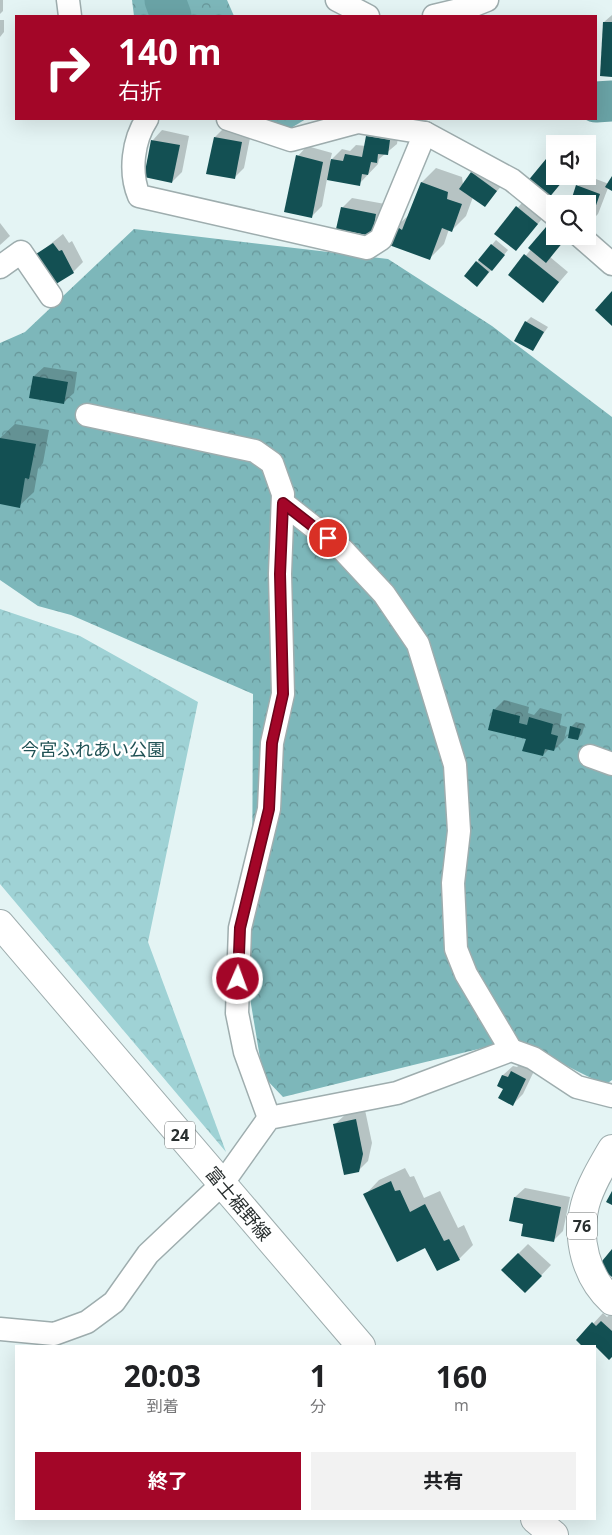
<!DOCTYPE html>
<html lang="ja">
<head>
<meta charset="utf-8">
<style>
  body { margin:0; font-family:"Open Sans","Noto Sans JP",sans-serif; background:#f2f2f2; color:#202124; height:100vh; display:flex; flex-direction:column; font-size:19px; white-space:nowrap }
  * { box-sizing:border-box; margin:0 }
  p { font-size:16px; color:#757577 }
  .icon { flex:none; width:28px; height:28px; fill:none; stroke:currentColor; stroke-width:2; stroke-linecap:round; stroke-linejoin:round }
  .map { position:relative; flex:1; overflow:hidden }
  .panel { position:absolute; left:15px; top:1345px; width:581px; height:175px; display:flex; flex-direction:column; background:#fff; border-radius:0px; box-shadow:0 5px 20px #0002 }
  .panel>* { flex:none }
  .hud { position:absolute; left:15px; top:15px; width:582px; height:105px; border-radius:0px; box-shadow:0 5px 20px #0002; background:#a30628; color:#fff; overflow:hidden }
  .fabs { position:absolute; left:546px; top:135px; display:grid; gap:10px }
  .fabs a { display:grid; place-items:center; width:50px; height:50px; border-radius:0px; background:#fff; box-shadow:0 5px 20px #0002; font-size:25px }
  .pin { position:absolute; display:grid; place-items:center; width:42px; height:42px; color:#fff; margin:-21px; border:2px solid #fff; border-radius:50%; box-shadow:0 1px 5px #0007 }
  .me { position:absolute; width:55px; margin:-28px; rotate:2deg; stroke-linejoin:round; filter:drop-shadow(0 0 4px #0008) }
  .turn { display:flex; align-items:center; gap:18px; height:105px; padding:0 20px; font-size:22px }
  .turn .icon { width:65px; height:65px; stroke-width:2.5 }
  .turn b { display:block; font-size:35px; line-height:42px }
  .eta { display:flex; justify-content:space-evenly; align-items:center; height:85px; text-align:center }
  .eta b { font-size:30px; font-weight:700; line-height:35px }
  .primary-button { display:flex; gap:10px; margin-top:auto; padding:10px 20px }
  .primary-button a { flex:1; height:58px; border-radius:0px; background:#a30628; color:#fff; font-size:20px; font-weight:700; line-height:58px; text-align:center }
  .primary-button a+a { background:#f2f2f2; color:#202124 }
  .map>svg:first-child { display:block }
</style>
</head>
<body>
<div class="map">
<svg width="612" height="1535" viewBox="0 0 612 1535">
  <defs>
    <pattern id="forest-crowns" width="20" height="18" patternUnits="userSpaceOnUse" patternTransform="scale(1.25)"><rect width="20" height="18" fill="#7db7ba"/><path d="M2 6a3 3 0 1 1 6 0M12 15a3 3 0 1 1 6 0" fill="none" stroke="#669598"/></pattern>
    <pattern id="park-crowns" width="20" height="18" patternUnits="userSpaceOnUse" patternTransform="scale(1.25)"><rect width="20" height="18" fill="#9fd2d5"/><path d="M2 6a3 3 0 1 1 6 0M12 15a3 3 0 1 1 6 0" fill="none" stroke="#89b5b7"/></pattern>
  </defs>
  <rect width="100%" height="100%" fill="#e4f4f4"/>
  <g fill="url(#forest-crowns)">
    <polygon points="132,0 227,0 234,16 134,16"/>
    <polygon points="265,119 306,119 291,128"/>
    <polygon points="134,229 388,259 492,326 612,417 612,1080 605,1085 515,1040 283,1097 263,1076 248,986 252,906 253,694 71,615 38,606 0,580 0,343 25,332"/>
  </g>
  <polygon fill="url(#park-crowns)" points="0,609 80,636 198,702 148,942 226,1152 0,884"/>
  <g fill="#0003">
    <polygon points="0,0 3,0 3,11 0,14"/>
    <polygon points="612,15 612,75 604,22"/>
    <polygon points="0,20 4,20 4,32 0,37"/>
    <polygon points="225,127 251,133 244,168 234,178 215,137"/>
    <polygon points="377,127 399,131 397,144 379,159 378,164 359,184 327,179 322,206 312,216 298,156 307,146 332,153 330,161 342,149 350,151 356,145 366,146 367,137"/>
    <polygon points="162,130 189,136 182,172 172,182 153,140"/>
    <polygon points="555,151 555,176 567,176 548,198 547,160"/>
    <polygon points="482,163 506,180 485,206 473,197 466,216 452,230 449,229 444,244 430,258 391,244 397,226 410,214 422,182 436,168 462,177 463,185"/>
    <polygon points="588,176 609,184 612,178 612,190 608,188 598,214 588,224 588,204 578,186"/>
    <polygon points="527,197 547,213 516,250 496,233"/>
    <polygon points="352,198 385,204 371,234 342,208"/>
    <polygon points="555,220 555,236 569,236 550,257 568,272 543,301 510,275"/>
    <polygon points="0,223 10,236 0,245"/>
    <polygon points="63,234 69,243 72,241 83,262 73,272 38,254"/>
    <polygon points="496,240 508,250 482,281 477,262"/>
    <polygon points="531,317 548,327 532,350 526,322"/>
    <polygon points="44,367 77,372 74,393 64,402 34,376"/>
    <polygon points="15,424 49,430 43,463 38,469 34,492 19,506 0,503 0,438"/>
    <polygon points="504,700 529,707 528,713 534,715 540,708 562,714 560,725 567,727 564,740 554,750 549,749 543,755 494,710"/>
    <polygon points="576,722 585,724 582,734 578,739 571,727"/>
    <polygon points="522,1062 535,1069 523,1094 513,1104 505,1089 498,1086 503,1075 513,1066 517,1067"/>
    <polygon points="365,1110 372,1143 368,1161 358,1171 335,1124 345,1115"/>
    <polygon points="405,1168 410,1177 414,1176 424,1198 440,1191 458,1228 464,1225 473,1245 459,1259 426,1246 365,1195 379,1180"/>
    <polygon points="525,1188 570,1197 563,1231 553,1241 525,1223 515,1197"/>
    <polygon points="528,1244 551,1265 535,1282 518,1254"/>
    <polygon points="612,1312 612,1356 595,1345 584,1346 578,1340 603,1313 607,1317"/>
  </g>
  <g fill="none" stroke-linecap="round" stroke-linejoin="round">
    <g stroke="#6aa3a6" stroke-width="41">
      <polyline points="165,0 171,16"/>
      <polyline points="596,102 612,101"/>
    </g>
  </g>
  <g fill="#135053">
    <polygon points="603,22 612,22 612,77 600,76"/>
    <polygon points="366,136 390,140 388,155 378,154 377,163 371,162 368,175 362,174 360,186 327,180 331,159 343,161 345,154 362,157"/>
    <polygon points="214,137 242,142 235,179 206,174"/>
    <polygon points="151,140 180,145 172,183 144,177"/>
    <polygon points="296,155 323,162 312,218 284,212"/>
    <polygon points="546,159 555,166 555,176 567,176 548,199 527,182"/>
    <polygon points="471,172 497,191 485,207 459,189"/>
    <polygon points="612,176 612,191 605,187"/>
    <polygon points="421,182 448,192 447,199 462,204 452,232 442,228 430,260 389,245 396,226 402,230"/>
    <polygon points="576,185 600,194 588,228 588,204 570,204"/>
    <polygon points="516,206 538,224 516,251 494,234"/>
    <polygon points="341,207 376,214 372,236 336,229"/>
    <polygon points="546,227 563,242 546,263 528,248"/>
    <polygon points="53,243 59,251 62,250 74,273 56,284 36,254"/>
    <polygon points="491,244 505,255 492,271 478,260"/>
    <polygon points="524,254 559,282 543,303 508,275"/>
    <polygon points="476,261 489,272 477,287 464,276"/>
    <polygon points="612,291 612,326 595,310"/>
    <polygon points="525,321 544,332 533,351 514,341"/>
    <polygon points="33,376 68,382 64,404 29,398"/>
    <polygon points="0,438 36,444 29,479 25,478 20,508 0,504"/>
    <polygon points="493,709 520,716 519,723 527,725 529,717 553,724 551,734 558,736 554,751 545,749 543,756 522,751 526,739 488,730"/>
    <polygon points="570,726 581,729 578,740 568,738"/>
    <polygon points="511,1071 526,1079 513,1106 498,1098 503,1089 497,1086 502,1075 508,1077"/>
    <polygon points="356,1119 363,1154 359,1172 344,1175 333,1124"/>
    <polygon points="391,1181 395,1191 400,1190 410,1212 425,1204 444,1241 449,1239 460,1260 437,1271 425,1248 397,1262 363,1194"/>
    <polygon points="612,1191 612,1205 606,1202"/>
    <polygon points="514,1197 561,1207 554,1242 521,1236 523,1224 509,1221"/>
    <polygon points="612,1249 612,1277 598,1266"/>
    <polygon points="518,1253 542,1276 525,1293 501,1270"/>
    <polygon points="601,1321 612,1331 612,1357 609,1360 595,1346 582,1346 576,1340 592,1322 596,1326"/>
  </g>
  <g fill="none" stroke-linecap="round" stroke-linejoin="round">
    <g stroke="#9eadae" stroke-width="25">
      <g id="minor">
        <polyline points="68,0 70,16"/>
        <polyline points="337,0 368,16"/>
        <polyline points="434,16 467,8 487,0"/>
        <path d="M147,119C133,140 129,172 139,196L367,248L381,239L425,133"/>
        <polyline points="228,119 291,140 358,122 425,133 512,180 555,215"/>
        <polyline points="580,236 612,264"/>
        <polyline points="0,267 21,252 51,296"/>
        <polyline points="87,415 255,451 272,463 283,494 280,574 283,694 272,743 269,809 240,928 237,1013 245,1052 269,1118"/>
        <polyline points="283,503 343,550 384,594 418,644 455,765 459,831 453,883 456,949 466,974 511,1050"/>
        <polyline points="590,756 612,764"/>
        <polyline points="0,1329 54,1334 87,1322 114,1302 148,1254 222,1184 269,1118 397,1093 511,1050 533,1058 577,1087 612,1096"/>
      </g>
    </g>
    <g stroke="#9eadae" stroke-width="30">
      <g id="primary">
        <polyline points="0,924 361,1346"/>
        <path d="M612,1149C602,1166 590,1186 585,1205C576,1239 586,1277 612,1301"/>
        <polyline points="535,1519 554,1535"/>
      </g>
    </g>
    <use href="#minor" stroke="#fff" stroke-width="22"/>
    <use href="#primary" stroke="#fff" stroke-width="28"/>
  </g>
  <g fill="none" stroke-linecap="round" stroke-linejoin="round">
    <g stroke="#6a041a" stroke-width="12">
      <polyline id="route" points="238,979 240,928 269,809 272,743 283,694 280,574 283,503 328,538"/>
    </g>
    <use href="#route" stroke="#a30628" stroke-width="9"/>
  </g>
  <g text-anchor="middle" stroke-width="5" stroke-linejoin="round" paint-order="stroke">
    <g fill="#fff" stroke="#686d6d" stroke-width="1">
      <rect x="165" y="1121.5" width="30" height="27" rx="4"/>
      <rect x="567" y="1212.5" width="30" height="27" rx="4"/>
    </g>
    <g font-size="16" font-weight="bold" fill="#282e2e">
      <text x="180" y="1141">24</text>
      <text x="582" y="1232">76</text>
    </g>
    <g font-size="18" fill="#1f5154" stroke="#fff">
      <text x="93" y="756">今宮ふれあい公園</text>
    </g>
    <g font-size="18" fill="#282e2e" stroke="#fff">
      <text transform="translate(238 1204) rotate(50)" y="6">富士裾野線</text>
    </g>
  </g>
</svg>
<div class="fabs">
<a><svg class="icon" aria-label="sound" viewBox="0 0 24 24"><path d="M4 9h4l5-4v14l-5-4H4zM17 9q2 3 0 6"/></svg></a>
<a><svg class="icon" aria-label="search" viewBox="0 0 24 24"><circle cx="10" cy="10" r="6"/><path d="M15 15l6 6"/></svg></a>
</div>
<div class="pin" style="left:328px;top:538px;background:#d93025"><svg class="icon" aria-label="arrive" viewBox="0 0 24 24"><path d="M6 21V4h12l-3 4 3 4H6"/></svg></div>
<svg class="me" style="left:238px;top:979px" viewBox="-20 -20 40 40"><circle r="17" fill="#a30628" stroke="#fff" stroke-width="3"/><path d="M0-11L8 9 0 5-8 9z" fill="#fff"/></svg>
<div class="hud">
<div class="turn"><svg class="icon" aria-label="right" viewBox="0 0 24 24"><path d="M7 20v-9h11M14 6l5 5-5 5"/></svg><div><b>140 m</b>右折</div></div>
</div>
<section class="panel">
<div class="eta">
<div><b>20:03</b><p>到着</p></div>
<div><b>1</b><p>分</p></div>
<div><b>160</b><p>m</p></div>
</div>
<div class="primary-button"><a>終了</a><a>共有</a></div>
</section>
</div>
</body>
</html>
